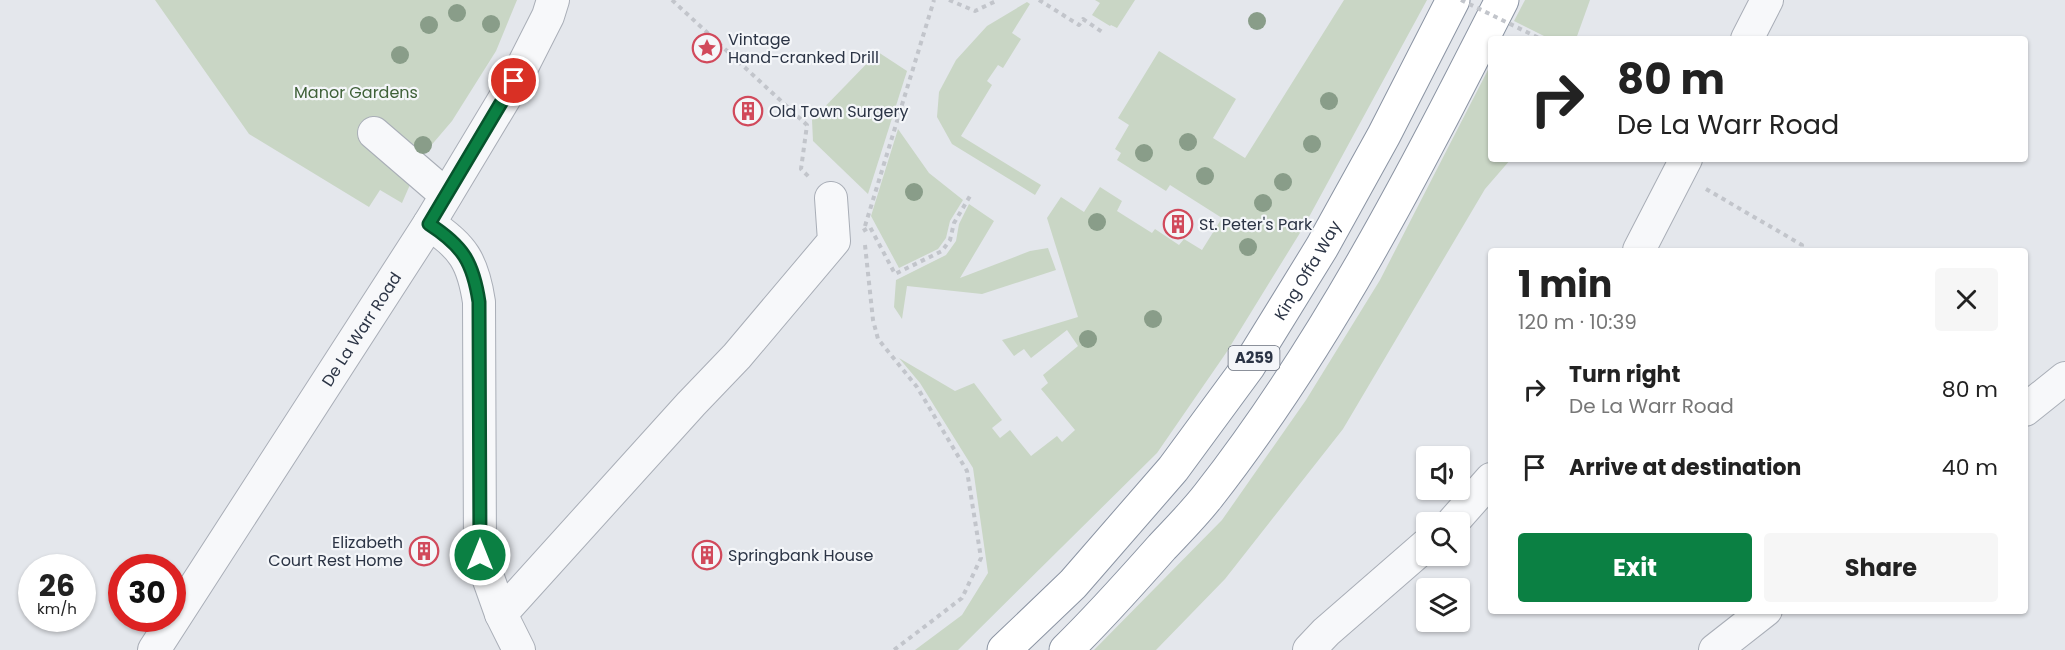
<!DOCTYPE html>
<html lang="en">
<head>
<meta charset="utf-8">
<style>
  body { margin:0; font-family:Poppins,sans-serif; background:#f6f6f6; color:#222; height:100vh; display:flex; flex-direction:column; font-size:22px; white-space:nowrap }
  * { box-sizing:border-box; margin:0 }
  p { font-size:20px; color:#767676 }
  .icon { flex:none; width:33px; height:33px; fill:none; stroke:currentColor; stroke-width:2; stroke-linecap:round; stroke-linejoin:round }
  .map { position:relative; flex:1; overflow:hidden }
  .side { position:absolute; left:1488px; top:248px; width:540px; height:366px; display:flex; flex-direction:column; background:#fff; border-radius:6px; box-shadow:0 2px 4px #0004 }
  .side>* { flex:none }
  .top-card { position:absolute; left:1488px; top:36px; width:540px; height:126px; border-radius:6px; box-shadow:0 2px 4px #0004; background:#fff; color:#222; overflow:hidden }
  .tools { position:absolute; left:1416px; top:446px; display:grid; gap:12px }
  .tools a { display:grid; place-items:center; width:54px; height:54px; border-radius:6px; background:#fff; box-shadow:0 2px 4px #0004; font-size:30px }
  .speed { position:absolute; left:18px; top:554px; display:flex; gap:12px; font-size:30px; font-weight:700; text-align:center }
  .speed>* { display:grid; place-content:center; width:78px; height:78px; border-radius:50%; background:#fff; box-shadow:0 2px 4px #0004; line-height:1 }
  .speed small { font-size:15px; font-weight:400 }
  .speed .limit { border:9px solid #d22; background:#fff; color:#111 }
  .pin { position:absolute; display:grid; place-items:center; width:51px; height:51px; color:#fff; margin:-26px; border:3px solid #fff; border-radius:50%; box-shadow:0 2px 6px #0007 }
  .me { position:absolute; width:66px; margin:-33px; rotate:0deg; stroke-linejoin:round; filter:drop-shadow(0 0 4px #0008) }
  .turn { display:flex; align-items:center; gap:21px; height:126px; padding:0 30px; font-size:27px }
  .turn .icon { width:78px; height:78px; stroke-width:2.5 }
  .turn b { display:block; font-size:42px; line-height:51px }
  .round { display:grid; place-items:center; flex:none; width:63px; height:63px; border-radius:6px; background:#f6f6f6 }
  .overview { display:flex; align-items:center; justify-content:space-between; height:102px; padding:0 30px }
  h1 { font-size:36px; font-weight:700; line-height:45px }
  .cta { display:flex; gap:12px; margin-top:auto; padding:12px 30px }
  .cta a { flex:1; height:69px; border-radius:6px; background:#0b8043; color:#fff; font-size:24px; font-weight:700; line-height:69px; text-align:center }
  .cta a+a { background:#f6f6f6; color:#222 }
  ul { padding:0; list-style:none }
  li { display:flex; align-items:center; gap:18px; height:78px; padding:0 30px }
  li div { flex:1 }
  li b { display:block; font-size:22px }
  li em { font-style:normal }
  .map>svg:first-child { display:block }
</style>
</head>
<body>
<div class="map">
<svg width="2065" height="650" viewBox="0 0 2065 650">
  <rect width="100%" height="100%" fill="#e4e7ec"/>
  <g fill="#c9d6c5">
    <polygon points="155,0 517,0 496,51 452,121 423,155 402,203 380,190 369,207 249,134"/>
    <polygon points="1095,0 1135,0 1117,28 1111,25 1110,26 1092,15 1100,3"/>
    <polygon points="1344,0 1427,0 1303,228 1226,353 1157,453 958,650 915,650 962,615 988,573 973,468 920,383 899,358 955,391 974,383 1002,420 992,428 1000,438 1010,430 1031,456 1057,436 1062,442 1075,430 1041,389 1048,383 1043,375 1078,346 1067,330 1031,358 1024,349 1014,356 1002,340 1078,317 1047,218 1061,197 1084,212 1100,187 1122,201 1117,211 1152,233 1155,229 1179,245 1184,239 1202,250 1222,218 1170,185 1166,191 1117,160 1121,153 1115,149 1129,125 1118,118 1159,51 1236,99 1213,138 1245,158"/>
    <polygon points="1525,0 1590,0 1576,39 1550,39 1514,21"/>
    <polygon points="1027,2 1030,4 1012,33 1021,39 1003,68 998,65 987,81 992,85 961,136 1041,185 1035,195 952,144 937,117 939,92 956,60 987,26"/>
    <polygon points="878,52 907,71 868,194 813,141 812,120"/>
    <polygon points="1491,64 1491,159 1511,159 1485,189 1343,429 1225,579 1156,650 1094,650 1222,520 1306,400 1380,280"/>
    <polygon points="898,129 929,173 963,200 950,221 946,238 938,249 899,268 871,216"/>
    <polygon points="969,204 994,221 960,278 1030,251 1048,248 1056,270 982,294 907,286 902,319 894,307 896,280 946,255 956,241 959,224"/>
  </g>
  <g fill="none" stroke-linecap="round" stroke-linejoin="round">
    <g stroke="#a9aeb7" stroke-width="34">
      <g id="minor">
        <polyline points="1747,39 1767,0"/>
        <polyline points="374,133 446,195"/>
        <path d="M429,224C463,246 473,262 479,302L480,555L501,614L519,650"/>
        <polyline points="1639,250 1686,159"/>
        <polyline points="2025,410 2065,378"/>
        <polyline points="1453,522 1491,479"/>
        <polyline points="501,614 691,404 737,356 834,241 831,198"/>
        <path id="s1" d="M154,650L429,224L515,81L548,16L553,0"/>
        <polyline points="1309,650 1326,632 1426,545"/>
        <polyline points="1715,650 1766,610"/>
      </g>
    </g>
    <g stroke="#8b94a3" stroke-width="35">
      <g id="highway">
        <path id="s2" d="M1004,650L1073,584L1173,469L1248,367L1322,247L1384,135L1453,0"/>
        <path d="M1066,650C1100,617 1131,582 1162,547C1178,530 1194,514 1208,496C1327,344 1415,171 1502,0"/>
      </g>
    </g>
    <g stroke="#c2c5cb" stroke-width="4" stroke-dasharray="4.5 4.5" stroke-linecap="butt">
      <polyline points="672,0 807,125 801,169 809,177"/>
      <polyline points="949,0 975,11 998,0"/>
      <polyline points="1039,0 1079,25 1083,19 1105,34"/>
      <polyline points="1706,189 1802,245 1801,250"/>
      <polyline points="865,226 934,0"/>
      <polyline points="863,231 870,227 895,274 942,251 950,240 954,223 970,196"/>
      <polyline points="865,245 873,320 878,339 917,387 967,471 981,558 962,598 894,650"/>
    </g>
    <use href="#minor" stroke="#f7f8fa" stroke-width="32"/>
    <use href="#highway" stroke="#fff" stroke-width="33"/>
    <polyline stroke="#c2c5cb" stroke-width="4" stroke-dasharray="4.5 4.5" stroke-linecap="butt" points="1461,0 1541,39"/>
  </g>
  <g fill="#899d89">
    <circle cx="457" cy="13" r="9"/>
    <circle cx="1257" cy="21" r="9"/>
    <circle cx="491" cy="24" r="9"/>
    <circle cx="429" cy="25" r="9"/>
    <circle cx="400" cy="55" r="9"/>
    <circle cx="1329" cy="101" r="9"/>
    <circle cx="1188" cy="142" r="9"/>
    <circle cx="1312" cy="144" r="9"/>
    <circle cx="423" cy="145" r="9"/>
    <circle cx="1144" cy="153" r="9"/>
    <circle cx="1205" cy="176" r="9"/>
    <circle cx="1283" cy="182" r="9"/>
    <circle cx="914" cy="192" r="9"/>
    <circle cx="1263" cy="203" r="9"/>
    <circle cx="1097" cy="222" r="9"/>
    <circle cx="1248" cy="247" r="9"/>
    <circle cx="1153" cy="319" r="9"/>
    <circle cx="1088" cy="339" r="9"/>
  </g>
  <g fill="none" stroke-linecap="round" stroke-linejoin="round">
    <g stroke="#07532c" stroke-width="15">
      <path id="route" d="M480,555L479,302C473,262 463,246 429,224L514,81"/>
    </g>
    <use href="#route" stroke="#0b8043" stroke-width="10"/>
  </g>
  <defs>
    <g id="sight-ring" transform="scale(1.5)"><circle r="9.5" fill="#f4f6f9" stroke="#d1495b" stroke-width="1.5"/><path d="M0-6L1.8-2.2L6-1.7L2.9 1.2L3.7 5.4L0 3.3L-3.7 5.4L-2.9 1.2L-6-1.7L-1.8-2.2Z" fill="#d1495b"/></g>
    <g id="building-ring" transform="scale(1.5)"><circle r="9.5" fill="#f4f6f9" stroke="#d1495b" stroke-width="1.5"/><path d="M-4-6H4V6H1V3H-1V6H-4ZM-2.5-4.3h1.7v1.8h-1.7ZM.8-4.3h1.7v1.8H.8ZM-2.5-1h1.7V.8h-1.7ZM.8-1h1.7V.8H.8Z" fill="#d1495b"/></g>
  </defs>
  <g fill-rule="evenodd">
    <use href="#sight-ring" x="707" y="48"/>
    <use href="#building-ring" x="748" y="111"/>
    <use href="#building-ring" x="1178" y="224"/>
    <use href="#building-ring" x="424" y="551"/>
    <use href="#building-ring" x="707" y="555"/>
  </g>
  <g text-anchor="middle" stroke-width="4.5" stroke-linejoin="round" paint-order="stroke">
    <rect fill="#f4f6f9" stroke="#676e7b" stroke-width="1.5" x="1228.5" y="346" width="51" height="24" rx="4.5"/>
    <g font-size="15" font-weight="bold" fill="#2b3445">
      <text x="1254" y="363">A259</text>
    </g>
    <g font-size="16" fill="#2b3445" stroke="#f4f6f9" text-anchor="start">
      <text x="728" y="45">Vintage<tspan x="728" dy="18">Hand-cranked Drill</tspan></text>
      <text x="769" y="117">Old Town Surgery</text>
      <text x="1199" y="230">St. Peter's Park</text>
      <text x="403" y="548" text-anchor="end">Elizabeth<tspan x="403" dy="18">Court Rest Home</tspan></text>
      <text x="728" y="561">Springbank House</text>
    </g>
    <g font-size="16" fill="#3f6138" stroke="#f4f6f9">
      <text x="356" y="98">Manor Gardens</text>
    </g>
    <g font-size="16" fill="#2b3445" stroke="#f4f6f9">
      <text dy="6" stroke="none"><textPath href="#s2" startOffset="488">King Offa Way</textPath></text>
      <text dy="6" stroke="none"><textPath href="#s1" startOffset="382">De La Warr Road</textPath></text>
    </g>
  </g>
</svg>
<div class="tools">
<a><svg class="icon" aria-label="sound" viewBox="0 0 24 24"><path d="M4 9h4l5-4v14l-5-4H4zM17 9q2 3 0 6"/></svg></a>
<a><svg class="icon" aria-label="search" viewBox="0 0 24 24"><circle cx="10" cy="10" r="6"/><path d="M15 15l6 6"/></svg></a>
<a><svg class="icon" aria-label="layers" viewBox="0 0 24 24"><path d="M12 4l9 5-9 5-9-5zM3 14l9 5 9-5"/></svg></a>
</div>
<div class="speed"><div>26<small>km/h</small></div><div class="limit">30</div></div>
<div class="pin" style="left:514px;top:81px;background:#d93025"><svg class="icon" aria-label="arrive" viewBox="0 0 24 24"><path d="M6 21V4h12l-3 4 3 4H6"/></svg></div>
<svg class="me" style="left:480px;top:555px" viewBox="-20 -20 40 40"><circle r="17" fill="#0b8043" stroke="#fff" stroke-width="3"/><path d="M0-11L8 9 0 5-8 9z" fill="#fff"/></svg>
<div class="top-card">
<div class="turn"><svg class="icon" aria-label="right" viewBox="0 0 24 24"><path d="M7 20v-9h11M14 6l5 5-5 5"/></svg><div><b>80 m</b>De La Warr Road</div></div>
</div>
<section class="side">
<div class="overview"><div><h1>1 min</h1><p>120 m · 10:39</p></div><a class="round"><svg class="icon" aria-label="close" viewBox="0 0 24 24"><path d="M6 6l12 12M18 6L6 18"/></svg></a></div>
<ul>
<li><svg class="icon" aria-label="right" viewBox="0 0 24 24"><path d="M7 20v-9h11M14 6l5 5-5 5"/></svg><div><b>Turn right</b><p>De La Warr Road</p></div><em>80 m</em></li>
<li><svg class="icon" aria-label="arrive" viewBox="0 0 24 24"><path d="M6 21V4h12l-3 4 3 4H6"/></svg><div><b>Arrive at destination</b></div><em>40 m</em></li>
</ul>
<div class="cta"><a>Exit</a><a>Share</a></div>
</section>
</div>
</body>
</html>
